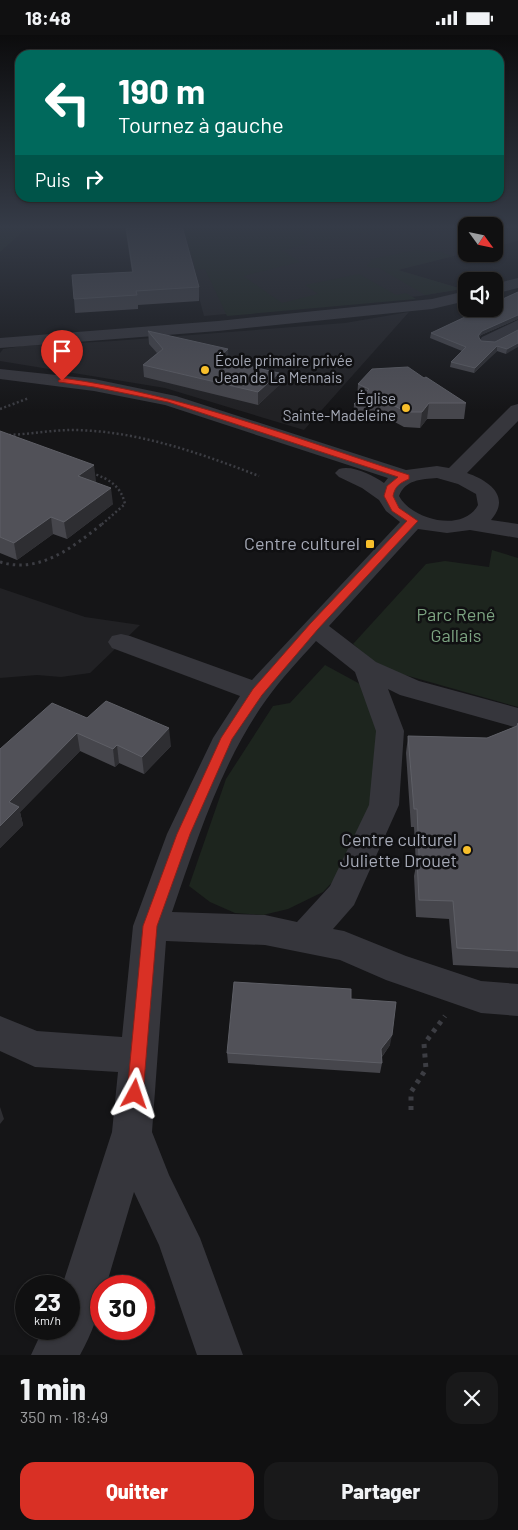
<!DOCTYPE html>
<html lang="fr">
<head>
<meta charset="utf-8">
<style>
  body { margin:0; font-family:Barlow,sans-serif; background:#19191a; color:#f1f3f6; height:100vh; display:flex; flex-direction:column; font-size:19px; white-space:nowrap }
  * { box-sizing:border-box; margin:0 }
  p { font-size:16px; color:#9c9d9f }
  .icon { flex:none; width:28px; height:28px; fill:none; stroke:currentColor; stroke-width:2; stroke-linecap:round; stroke-linejoin:round }
  .map { position:relative; height:1320px; overflow:hidden }
  .drawer { display:flex; flex-direction:column; background:#101011; flex:1 }
  .drawer>* { flex:none }
  .guide { position:absolute; left:15px; top:15px; width:489px; height:152px; border-radius:15px; box-shadow:0 1px 4px #0004,0 0 0 1px #303031; background:#00695c; color:#fff; overflow:hidden }
  .needle { width:32px; rotate:123deg }
  .tools { position:absolute; left:458px; top:182px; display:grid; gap:10px }
  .tools a { display:grid; place-items:center; width:45px; height:45px; border-radius:10px; background:#101011; box-shadow:0 1px 4px #0004,0 0 0 1px #303031; font-size:25px }
  .speed { position:absolute; left:15px; top:1240px; display:flex; gap:10px; font-size:25px; font-weight:700; text-align:center }
  .speed>* { display:grid; place-content:center; width:65px; height:65px; border-radius:50%; background:#101011; box-shadow:0 1px 4px #0004,0 0 0 1px #303031; line-height:1 }
  .speed small { font-size:12px; font-weight:400 }
  .speed .limit { border:8px solid #d22; background:#fff; color:#111 }
  .pin { position:absolute; display:grid; place-items:center; width:42px; height:42px; color:#fff; margin:-51px -21px; border-radius:50% 50% 50% 0; rotate:-45deg; box-shadow:0 0 5px #0007 }
  .pin .icon { rotate:45deg }
  .me { position:absolute; width:55px; margin:-28px; rotate:5deg; stroke-linejoin:round; filter:drop-shadow(0 0 4px #0008) }
  .turn { display:flex; align-items:center; gap:18px; height:105px; padding:0 20px; font-size:22px }
  .turn .icon { width:65px; height:65px; stroke-width:2.5 }
  .turn b { display:block; font-size:35px; line-height:42px }
  .then { display:flex; align-items:center; height:48px; padding:0 20px; background:#0003; gap:10px; font-size:19px }
  .round { display:grid; place-items:center; flex:none; width:52px; height:52px; border-radius:15px; background:#19191a }
  .head { display:flex; align-items:center; justify-content:space-between; height:85px; padding:0 20px }
  h1 { font-size:30px; font-weight:800; line-height:38px }
  .primary-button { display:flex; gap:10px; margin-top:auto; padding:10px 20px }
  .primary-button a { flex:1; height:58px; border-radius:15px; background:#d93025; color:#fff; font-size:20px; font-weight:800; line-height:58px; text-align:center }
  .primary-button a+a { background:#19191a; color:#f1f3f6 }
  .status { display:flex; justify-content:space-between; align-items:center; height:35px; padding:0 25px; background:#101011; direction:ltr }
  .status svg { height:14px; fill:currentColor }
  .map>svg:first-child { display:block }
</style>
</head>
<body>
<div class="status"><b>18:48</b><svg viewBox="0 0 49 12"><path d="M0 12V9h3v3zM5 12V6h3v6zM10 12V3h3v9zM15 12V0h3v12zM26 1h20v11H26zM47 4h2v5h-2z"/></svg></div>
<div class="map">
<svg width="518" height="1320" viewBox="0 0 518 1320">
  <rect width="100%" height="100%" fill="#151517"/>
  <g fill="#212124">
    <polygon points="180,191 466,191 466,218 398,235 462,254 420,261 204,281"/>
    <polygon points="494,191 518,191 518,206 494,212"/>
    <polygon points="409,277 304,395 165,353 0,326 0,318 3,314 22,311 113,306 345,288"/>
    <polygon points="0,553 85,582 140,590 90,638 61,642 37,640 0,643"/>
  </g>
  <g fill="#1d251e">
    <polygon points="0,191 29,191 0,217"/>
    <polygon points="183,191 300,191 308,209 282,215 300,227 243,241 282,268 318,259 305,250 359,239 396,260 406,258 416,264 227,281 205,234 196,235"/>
    <polygon points="308,191 399,191 323,206 314,204"/>
    <polygon points="416,215 440,217 453,221 398,235 462,254 425,260 379,233 371,233 367,231 372,224"/>
    <polygon points="492,515 518,523 518,672 398,638 373,626 353,609 426,529 445,526 489,532"/>
    <polygon points="325,630 371,655 382,704 373,769 353,825 323,857 288,874 263,880 235,878 210,867 189,851 226,744 273,671 290,668"/>
  </g>
  <g fill="none" stroke-linecap="round" stroke-linejoin="round">
    <polyline stroke="#3c3d43" stroke-width="2" stroke-dasharray="1 2" stroke-linecap="butt" points="464,191 466,193"/>
    <g stroke="#3c3d43" stroke-width="2.5" stroke-dasharray="2 2.5" stroke-linecap="butt">
      <polyline points="0,374 29,363"/>
      <path d="M9,400C31,399 52,395 74,395C138,396 200,418 259,441"/>
      <path d="M92,438C109,444 121,451 125,469L100,491"/>
    </g>
    <path stroke="#3c3d43" stroke-width="3" stroke-dasharray="2.5 4" stroke-linecap="butt" d="M0,527C39,539 72,513 102,489"/>
    <polyline stroke="#3c3d43" stroke-width="5" stroke-dasharray="4 5.5" stroke-linecap="butt" points="411,1075 411,1057 426,1034 424,1009 445,981"/>
    <g fill="#36363c" fill-rule="evenodd">
      <polygon points="518,243 518,253 494,259 494,249"/>
      <polygon points="466,256 466,266 432,274 218,296 0,313 0,303 218,286 432,264"/>
      <polygon points="518,285 518,297 494,310 488,311 482,310 479,306 482,302"/>
      <path d="M0,334L94,344L176,361L406,435L437,431L449,433L511,371L518,369V386L467,438C490,446 511,462 491,485L518,489V503L470,495L447,498L418,494L329,591L376,627L419,646L518,673V693L400,660L388,654L404,696L399,770L354,870L333,894L344,896L406,921L481,946L518,949V981L481,978L386,945L340,925L265,910L166,906L152,1097L169,1140L200,1203L243,1320H197L159,1210L134,1157L106,1251H101C101,1277 92,1298 80,1320H31L43,1294H69V1251H62L112,1097L118,1037L35,1032L0,1016V981L37,996L122,1002L133,891L167,799L213,703L240,661L112,613L108,607L112,601L121,599L130,601L252,645L400,487L386,476L379,465L362,453L339,442L335,438L339,434C353,430 372,440 384,448L388,443L165,370L94,356L0,344ZM437,443L458,449L476,459L478,470C463,498 412,485 399,461C405,445 421,444 437,443ZM316,606L355,637L376,696L369,770L330,851L297,887L265,880L172,877C197,805 221,728 266,665C281,644 299,625 316,606Z"/>
    </g>
  </g>
  <g fill="#46464c">
    <polygon points="125,191 182,191 199,252 199,266 138,270 138,274 75,278 74,264 132,237"/>
    <polygon points="518,257 518,284 481,300 479,303 481,306 495,307 518,295 506,319 497,316 474,338 450,332 451,327 462,316 430,303 431,298"/>
    <polygon points="148,296 229,326 279,338 279,350 258,370 144,342 143,330 157,318 149,309"/>
    <polygon points="424,343 466,368 464,384 427,384 420,393 404,392 391,385 353,385 354,369 359,365 357,364 358,349"/>
    <polygon points="0,396 96,446 95,447 113,469 67,504 53,499 17,525 0,518"/>
    <polygon points="87,683 171,711 144,739 119,728 115,732 80,716 20,777 23,790 0,813 0,714"/>
    <polygon points="518,688 518,933 453,930 449,884 416,882 414,841 416,831 414,792 411,792 406,718 408,701 487,703 517,691"/>
    <polygon points="351,964 390,1010 382,1022 382,1028 380,1038 228,1028 227,1018"/>
  </g>
  <g fill="#2e2e32">
    <polygon points="518,280 518,284 481,300 477,306 478,301 482,296"/>
    <polygon points="518,308 518,312 506,319 507,314"/>
    <polygon points="497,311 497,316 474,338 475,333"/>
    <polygon points="228,314 229,327 217,324"/>
    <polygon points="279,338 279,350 258,370 258,357"/>
    <polygon points="429,368 427,384 420,393 422,377"/>
    <polygon points="94,430 96,446 81,457 78,441"/>
    <polygon points="111,453 113,469 67,504 64,487"/>
    <polygon points="51,482 53,499 17,525 14,508"/>
    <polygon points="169,693 171,711 144,739 142,722"/>
    <polygon points="77,698 80,716 20,777 23,790 0,813 0,791 9,767"/>
    <polygon points="117,710 119,728 115,732 113,714"/>
    <polygon points="392,1000 390,1010 380,1024 381,1014"/>
    <polygon points="0,1072 4,1084 0,1089"/>
  </g>
  <g fill="#515158" stroke="#5e5f66">
    <polygon points="126,191 182,191 199,252 136,256 137,260 74,264 72,240 133,237"/>
    <polygon points="518,257 518,280 482,296 478,301 481,306 495,307 518,295 518,308 507,314 497,311 475,333 451,327 466,312 431,298 482,274 494,274 494,268"/>
    <polygon points="148,296 228,314 217,324 279,338 258,357 143,330 163,314"/>
    <polygon points="408,332 424,343 426,342 466,368 429,368 422,377 406,377 393,370 354,369 369,354 358,349 372,334"/>
    <polygon points="0,396 94,430 78,441 111,453 64,487 51,482 14,508 0,502"/>
    <polygon points="106,666 169,693 142,722 117,710 113,714 77,698 9,767 19,772 0,791 0,714 52,668 87,683"/>
    <polygon points="518,688 518,916 457,913 453,866 419,865 417,824 419,821 417,774 414,774 408,701 487,703 517,691"/>
    <polygon points="234,947 351,954 351,964 396,967 392,1000 381,1014 382,1028 227,1018"/>
  </g>
  <linearGradient id="sky" x2="0" y2="1"><stop stop-color="#0c0c0d"/><stop offset="0.51" stop-color="#353b47"/><stop offset="1" stop-color="#353b47" stop-opacity="0"/></linearGradient>
  <rect width="518" height="376" fill="url(#sky)"/>
  <path fill="#d93025" stroke="#8d1f18" d="M62,343C181,359 295,403 409,440V444C400,448 395,451 393,461L399,473L418,486L318,594L262,660L232,704L190,799L157,891L143,1059L141,1065L135,1067L130,1065L127,1059L143,891L177,799L221,703L253,654L310,589L407,486L392,476L384,461L387,451L398,442L168,367L94,352L59,347L58,346Z"/>
  <g fill="#f8bf2b" stroke="#101012" stroke-width="2">
    <circle cx="205" cy="335" r="5"/>
    <circle cx="406" cy="373" r="5"/>
    <rect x="365" y="504" width="10" height="10" rx="2.5"/>
    <circle cx="467" cy="815" r="5"/>
  </g>
  <g text-anchor="middle" stroke-width="5" stroke-linejoin="round" paint-order="stroke">
    <g font-size="15" fill="#a6aab7" stroke="#101012" text-anchor="start">
      <text x="215" y="331">École primaire privée<tspan x="215" dy="17">Jean de La Mennais</tspan></text>
      <text x="396" y="369" text-anchor="end">Église<tspan x="396" dy="17">Sainte-Madeleine</tspan></text>
    </g>
    <g font-size="18" fill="#a6aab7" stroke="#101012" text-anchor="end">
      <text x="360" y="515">Centre culturel</text>
      <text x="457" y="811">Centre culturel<tspan x="457" dy="21">Juliette Drouet</tspan></text>
    </g>
    <g font-size="18" fill="#7ca381" stroke="#101012">
      <text x="456" y="586">Parc René<tspan x="456" dy="21">Gallais</tspan></text>
    </g>
  </g>
</svg>
<div class="tools">
<a><svg class="needle" viewBox="-14 -14 28 28"><path d="M0-13l5 13h-10z" fill="#e53935"/><path d="M0 13l5-13h-10z" fill="#9c9d9f"/></svg></a>
<a><svg class="icon" aria-label="sound" viewBox="0 0 24 24"><path d="M4 9h4l5-4v14l-5-4H4zM17 9q2 3 0 6"/></svg></a>
</div>
<div class="speed"><div>23<small>km/h</small></div><div class="limit">30</div></div>
<div class="pin" style="left:62px;top:346px;background:#d93025"><svg class="icon" aria-label="arrive" viewBox="0 0 24 24"><path d="M6 21V4h12l-3 4 3 4H6"/></svg></div>
<svg class="me" style="left:135px;top:1059px" viewBox="-20 -20 40 40"><path d="M0-17L14 15 0 8-14 15z" fill="#d93025" stroke="#fff" stroke-width="4"/></svg>
<div class="guide">
<div class="turn"><svg class="icon" aria-label="left" viewBox="0 0 24 24"><path d="M17 20v-9H6M10 6l-5 5 5 5"/></svg><div><b>190 m</b>Tournez à gauche</div></div>
<div class="then">Puis<svg class="icon" aria-label="right" viewBox="0 0 24 24"><path d="M7 20v-9h11M14 6l5 5-5 5"/></svg></div>
</div>
</div>
<section class="drawer">
<div class="head"><div><h1>1 min</h1><p>350 m · 18:49</p></div><a class="round"><svg class="icon" aria-label="close" viewBox="0 0 24 24"><path d="M6 6l12 12M18 6L6 18"/></svg></a></div>
<div class="primary-button"><a>Quitter</a><a>Partager</a></div>
</section>
</body>
</html>
